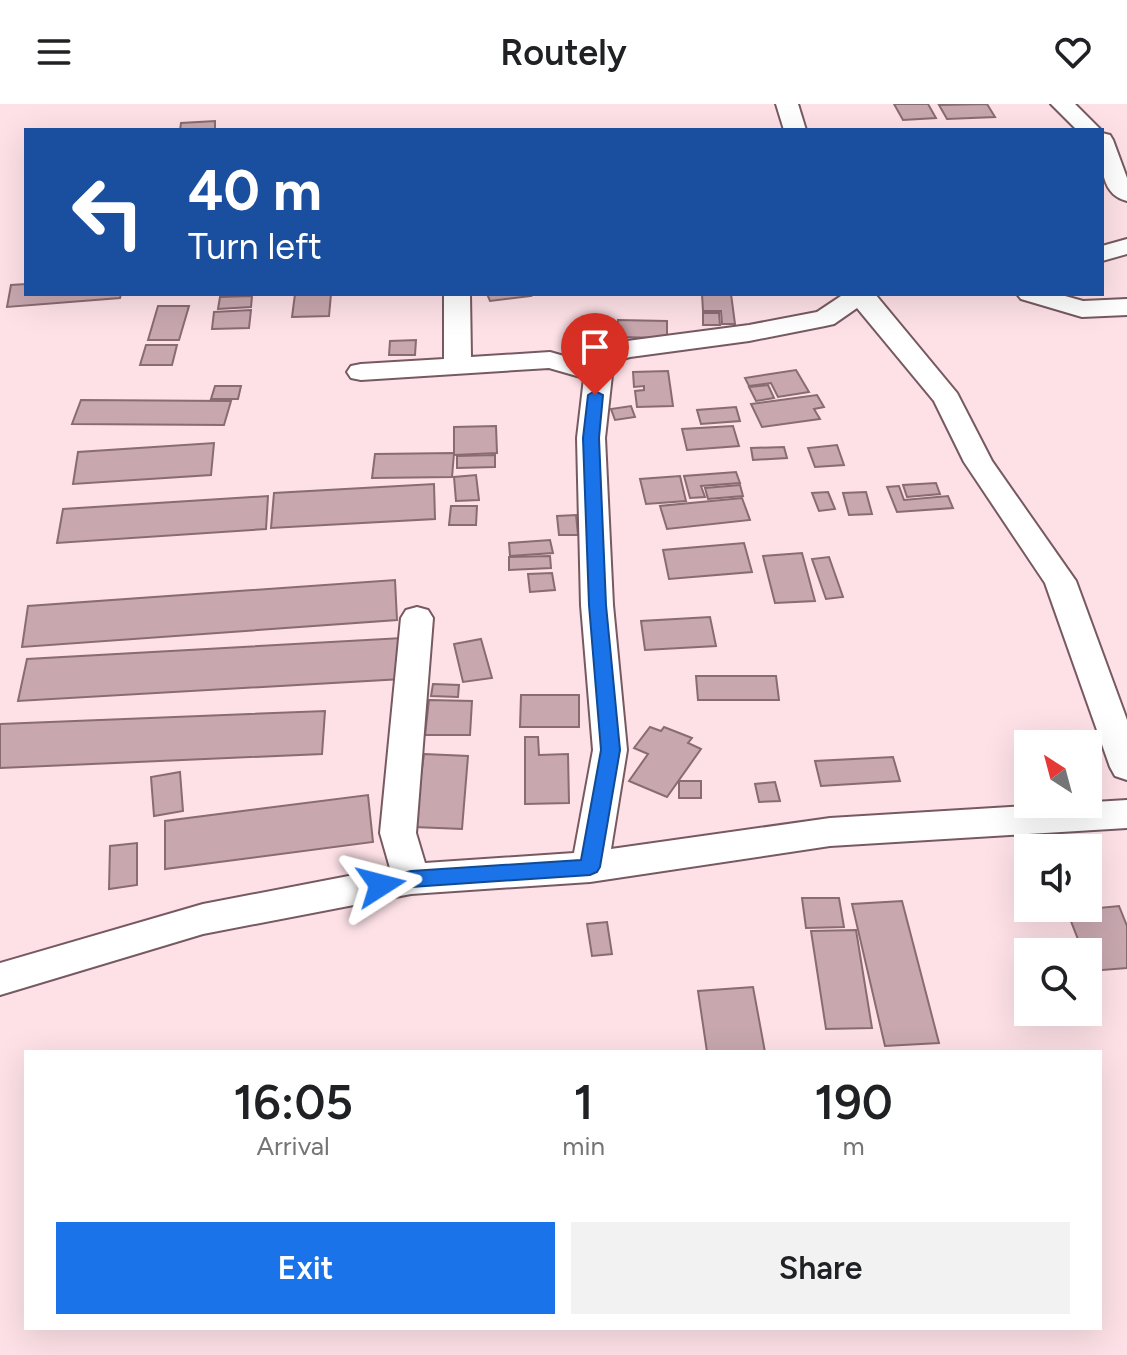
<!DOCTYPE html>
<html lang="en">
<head>
<meta charset="utf-8">
<style>
  body { margin:0; font-family:Figtree,sans-serif; background:#f2f2f2; color:#202124; height:100vh; display:flex; flex-direction:column; font-size:30px; white-space:nowrap }
  * { box-sizing:border-box; margin:0 }
  p { font-size:26px; color:#757577 }
  .icon { flex:none; width:44px; height:44px; fill:none; stroke:currentColor; stroke-width:2; stroke-linecap:round; stroke-linejoin:round }
  .map { position:relative; flex:1; overflow:hidden }
  .panel { position:absolute; left:24px; top:946px; width:1078px; height:280px; display:flex; flex-direction:column; background:#fff; border-radius:0px; box-shadow:0 8px 32px #0002 }
  .panel>* { flex:none }
  .banner { position:absolute; left:24px; top:24px; width:1080px; height:168px; border-radius:0px; box-shadow:0 8px 32px #0002; background:#1a4fa0; color:#fff; overflow:hidden }
  .needle { width:52px; rotate:324deg }
  .controls { position:absolute; left:1014px; top:626px; display:grid; gap:16px }
  .controls a { display:grid; place-items:center; width:88px; height:88px; border-radius:0px; background:#fff; box-shadow:0 8px 32px #0002; font-size:40px }
  .pin { position:absolute; display:grid; place-items:center; width:68px; height:68px; color:#fff; margin:-82px -34px; border-radius:50% 50% 50% 0; rotate:-45deg; box-shadow:0 0 8px #0007 }
  .pin .icon { rotate:45deg }
  .me { position:absolute; width:88px; margin:-44px; rotate:81deg; stroke-linejoin:round; filter:drop-shadow(0 0 6px #0008) }
  .turn { display:flex; align-items:center; gap:28px; height:168px; padding:0 32px; font-size:36px }
  .turn .icon { width:104px; height:104px; stroke-width:2.5 }
  .turn b { display:block; font-size:56px; line-height:68px }
  .eta { display:flex; justify-content:space-evenly; align-items:center; height:136px; text-align:center }
  .eta b { font-size:48px; font-weight:600; line-height:56px }
  .button { display:flex; gap:16px; margin-top:auto; padding:16px 32px }
  .button a { flex:1; height:92px; border-radius:0px; background:#1a73e8; color:#fff; font-size:32px; font-weight:600; line-height:92px; text-align:center }
  .button a+a { background:#f2f2f2; color:#202124 }
  header { display:flex; justify-content:space-between; align-items:center; height:104px; padding:0 32px; background:#fff; font-size:36px; font-weight:600 }
  .map>svg:first-child { display:block }
</style>
</head>
<body>
<header><svg class="icon" aria-label="menu" viewBox="0 0 24 24"><path d="M4 6h16M4 12h16M4 18h16"/></svg>Routely<svg class="icon" aria-label="heart" viewBox="0 0 24 24"><path d="M12 20l-8-8c-3-5 5-10 8-4 3-6 11-1 8 4z"/></svg></header>
<div class="map">
<svg width="1127" height="1251" viewBox="0 0 1127 1251">
  <rect width="100%" height="100%" fill="#fde1e7"/>
  <g fill="#c8a7af" stroke="#896b72" stroke-width="2">
    <polygon points="894,0 928,0 936,14 903,16"/>
    <polygon points="987,0 995,13 947,15 939,1"/>
    <polygon points="215,17 215,26 180,26 181,19"/>
    <polygon points="26,180 26,190 121,190 120,194 7,203 11,181"/>
    <polygon points="295,190 331,190 329,212 292,213"/>
    <polygon points="487,190 530,190 531,192 490,197"/>
    <polygon points="702,190 731,190 735,220 722,220 721,207 703,207"/>
    <polygon points="252,192 251,203 218,205 220,193"/>
    <polygon points="158,202 189,202 179,236 148,236"/>
    <polygon points="251,206 249,224 212,225 214,208"/>
    <polygon points="703,209 719,209 720,221 703,221"/>
    <polygon points="618,216 667,217 667,234 617,233"/>
    <polygon points="416,236 415,251 389,251 390,237"/>
    <polygon points="146,241 177,241 172,261 140,261"/>
    <polygon points="796,266 809,288 778,293 771,279 749,282 745,274"/>
    <polygon points="668,267 673,302 637,303 635,287 644,286 644,282 634,283 633,268"/>
    <polygon points="768,281 774,294 756,297 749,283"/>
    <polygon points="215,282 241,282 238,295 211,295"/>
    <polygon points="817,291 824,303 814,305 820,315 762,323 751,300"/>
    <polygon points="81,296 231,297 224,321 72,320"/>
    <polygon points="631,302 635,313 615,316 611,305"/>
    <polygon points="736,303 740,317 701,320 697,306"/>
    <polygon points="496,322 497,349 454,351 454,323"/>
    <polygon points="733,322 739,342 687,346 682,325"/>
    <polygon points="214,339 211,371 73,380 78,348"/>
    <polygon points="837,341 844,361 815,363 808,344"/>
    <polygon points="784,343 787,354 753,356 751,344"/>
    <polygon points="454,349 452,373 372,374 375,350"/>
    <polygon points="495,351 495,363 457,364 457,352"/>
    <polygon points="736,368 740,379 701,382 705,393 690,394 684,372"/>
    <polygon points="476,371 479,396 456,397 454,373"/>
    <polygon points="680,372 686,397 646,400 640,375"/>
    <polygon points="936,379 940,390 907,393 903,381"/>
    <polygon points="434,380 435,415 271,424 274,389"/>
    <polygon points="740,381 743,392 708,395 705,384"/>
    <polygon points="899,382 904,396 948,392 953,404 897,408 887,383"/>
    <polygon points="828,388 835,405 819,407 812,389"/>
    <polygon points="866,388 872,410 849,411 843,389"/>
    <polygon points="268,392 266,425 57,439 63,405"/>
    <polygon points="742,394 750,416 667,425 660,402"/>
    <polygon points="451,402 477,402 476,421 449,421"/>
    <polygon points="576,411 578,431 559,431 557,412"/>
    <polygon points="550,436 553,449 510,452 509,439"/>
    <polygon points="744,439 752,468 669,475 663,446"/>
    <polygon points="802,449 815,497 775,499 763,452"/>
    <polygon points="550,452 551,464 509,466 509,453"/>
    <polygon points="829,453 843,493 826,495 812,455"/>
    <polygon points="552,469 555,486 530,488 528,470"/>
    <polygon points="395,476 397,516 22,543 28,502"/>
    <polygon points="710,513 716,542 645,546 641,517"/>
    <polygon points="402,534 402,575 18,597 27,555"/>
    <polygon points="481,535 492,574 463,578 454,540"/>
    <polygon points="696,572 776,572 779,596 698,596"/>
    <polygon points="433,580 459,581 458,593 431,592"/>
    <polygon points="521,591 579,591 579,623 520,623"/>
    <polygon points="429,596 472,597 470,631 425,631"/>
    <polygon points="325,607 322,650 0,664 0,620"/>
    <polygon points="650,623 661,627 664,623 692,634 688,639 701,645 667,693 629,677 648,650 634,644"/>
    <polygon points="525,633 538,633 539,651 568,650 569,699 525,700"/>
    <polygon points="424,650 468,652 462,725 414,723"/>
    <polygon points="893,653 900,677 821,682 815,657"/>
    <polygon points="180,668 183,707 154,712 151,673"/>
    <rect x="679" y="677" width="22" height="17"/>
    <polygon points="775,678 780,697 759,698 755,680"/>
    <polygon points="368,691 373,738 165,765 165,717"/>
    <polygon points="137,739 137,781 109,785 110,742"/>
    <polygon points="802,794 839,794 844,823 806,824"/>
    <polygon points="902,797 939,939 885,942 852,800"/>
    <polygon points="1119,802 1127,822 1127,864 1090,867 1088,848 1083,848 1067,807"/>
    <polygon points="607,818 612,850 592,852 587,820"/>
    <polygon points="856,826 872,924 826,925 811,827"/>
    <polygon points="753,883 765,948 707,948 698,887"/>
  </g>
  <g fill="none" stroke-linecap="round" stroke-linejoin="round">
    <g stroke="#775a61" stroke-width="4">
      <g id="minor">
        <polygon points="776,0 798,0 806,26 784,26"/>
        <polygon points="1051,0 1075,0 1101,26 1077,26"/>
        <path d="M1102,29L1110,31L1113,36L1127,74V97C1097,90 1102,53 1102,29Z"/>
        <polygon points="1127,135 1127,150 1102,157 1102,142"/>
        <polygon points="444,190 470,190 471,253 550,248 592,260 605,243 627,237 749,221 817,208 844,190 875,190 957,289 992,357 1076,477 1127,616 1127,676 1115,672 1110,663 1045,479 964,358 934,297 857,204 834,220 825,222 749,237 630,253 623,255 612,271 605,334 613,501 627,646 611,745 830,714 1127,696 1127,724 830,742 590,778 411,790 203,830 0,891 0,859 203,800 390,764 380,729 401,514 406,506 417,503 428,506 433,514 416,729 425,759 574,749 593,646 581,501 577,334 584,274 549,264 361,276 351,274 347,268 351,262 361,260 444,255"/>
        <polygon points="1017,190 1058,190 1083,197 1127,195 1127,211 1082,213 1021,195"/>
      </g>
    </g>
    <use href="#minor" fill="#fff" fill-rule="evenodd"/>
  </g>
  <polygon fill="#1a73e8" stroke="#114b97" stroke-width="2" points="595,287 603,291 599,334 606,501 620,646 600,763 597,768 590,771 411,783 381,789 374,787 371,781 374,776 411,767 581,756 601,646 589,501 583,334 588,291"/>
</svg>
<div class="controls">
<a><svg class="needle" viewBox="-14 -14 28 28"><path d="M0-13l5 13h-10z" fill="#e53935"/><path d="M0 13l5-13h-10z" fill="#757577"/></svg></a>
<a><svg class="icon" aria-label="sound" viewBox="0 0 24 24"><path d="M4 9h4l5-4v14l-5-4H4zM17 9q2 3 0 6"/></svg></a>
<a><svg class="icon" aria-label="search" viewBox="0 0 24 24"><circle cx="10" cy="10" r="6"/><path d="M15 15l6 6"/></svg></a>
</div>
<div class="pin" style="left:595px;top:291px;background:#d93025"><svg class="icon" aria-label="arrive" viewBox="0 0 24 24"><path d="M6 21V4h12l-3 4 3 4H6"/></svg></div>
<svg class="me" style="left:381px;top:781px" viewBox="-20 -20 40 40"><path d="M0-17L14 15 0 8-14 15z" fill="#1a73e8" stroke="#fff" stroke-width="4"/></svg>
<div class="banner">
<div class="turn"><svg class="icon" aria-label="left" viewBox="0 0 24 24"><path d="M17 20v-9H6M10 6l-5 5 5 5"/></svg><div><b>40 m</b>Turn left</div></div>
</div>
<section class="panel">
<div class="eta">
<div><b>16:05</b><p>Arrival</p></div>
<div><b>1</b><p>min</p></div>
<div><b>190</b><p>m</p></div>
</div>
<div class="button"><a>Exit</a><a>Share</a></div>
</section>
</div>
</body>
</html>
